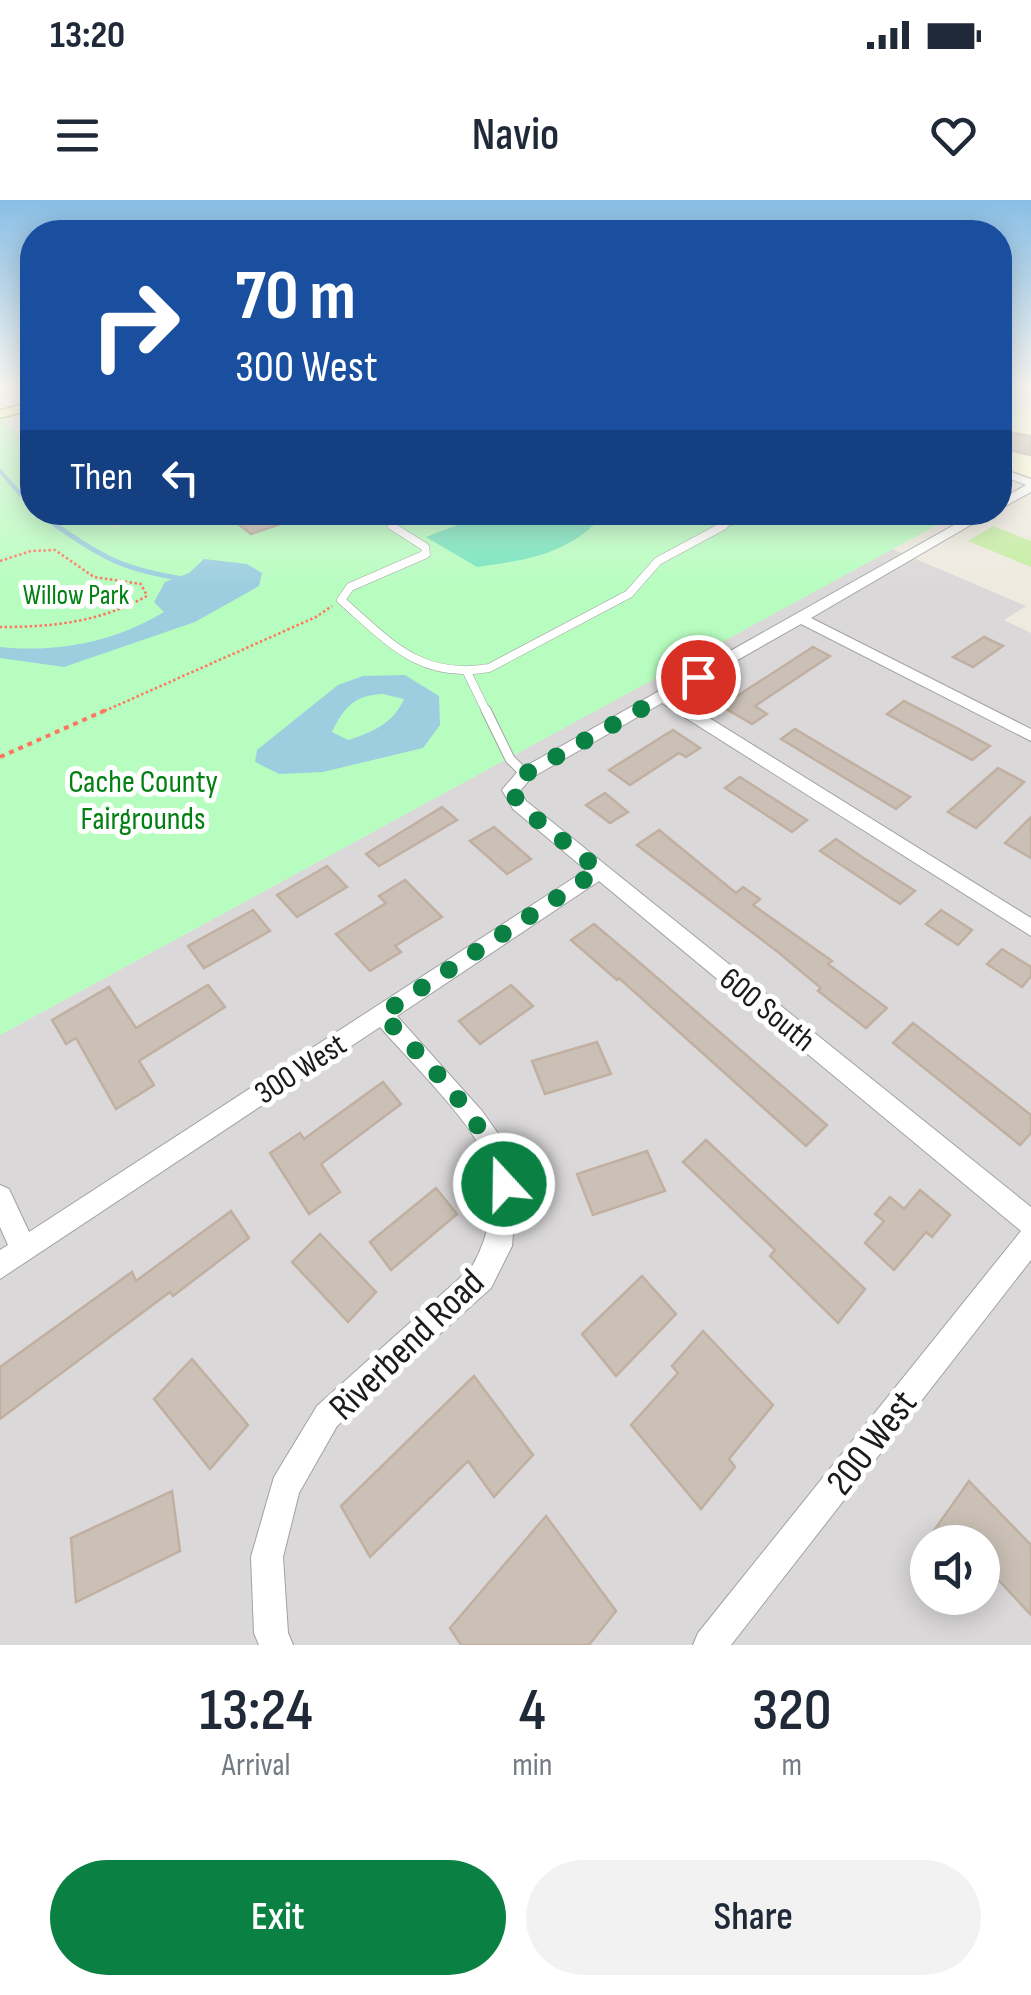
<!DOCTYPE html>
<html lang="en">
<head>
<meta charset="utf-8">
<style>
  body { margin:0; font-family:"Sofia Sans Condensed",sans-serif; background:#f2f2f3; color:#1f2937; height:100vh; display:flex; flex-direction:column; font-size:38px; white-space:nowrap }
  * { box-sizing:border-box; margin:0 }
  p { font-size:32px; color:#747a83 }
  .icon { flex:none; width:55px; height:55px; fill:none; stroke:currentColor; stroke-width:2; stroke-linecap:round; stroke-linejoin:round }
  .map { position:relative; height:1445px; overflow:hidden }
  .panel { display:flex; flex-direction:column; background:#fff; flex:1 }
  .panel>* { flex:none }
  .top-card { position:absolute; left:20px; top:20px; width:992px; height:305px; border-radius:40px; box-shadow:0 5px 25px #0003; background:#1a4fa0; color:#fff; overflow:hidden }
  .controls { position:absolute; left:910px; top:1325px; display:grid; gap:20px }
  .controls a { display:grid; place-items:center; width:90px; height:90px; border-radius:50%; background:#fff; box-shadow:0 5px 25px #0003; font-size:50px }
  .pin { position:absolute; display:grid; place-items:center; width:85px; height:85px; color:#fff; margin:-42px; border:5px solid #fff; border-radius:50%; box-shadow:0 2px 10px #0007 }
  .me { position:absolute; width:110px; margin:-55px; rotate:339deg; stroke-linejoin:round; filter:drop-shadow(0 0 8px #0008) }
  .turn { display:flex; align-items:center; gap:35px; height:210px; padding:0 50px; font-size:45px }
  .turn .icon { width:130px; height:130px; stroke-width:2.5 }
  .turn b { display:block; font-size:70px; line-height:85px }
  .then { display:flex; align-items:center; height:95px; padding:0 50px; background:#0003; gap:20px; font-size:38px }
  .eta { display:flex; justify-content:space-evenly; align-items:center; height:170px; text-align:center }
  .eta b { font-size:60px; font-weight:600; line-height:70px }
  .primary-button { display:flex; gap:20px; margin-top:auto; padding:20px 50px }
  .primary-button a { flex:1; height:115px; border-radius:60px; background:#0b8043; color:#fff; font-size:40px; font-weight:600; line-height:115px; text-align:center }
  .primary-button a+a { background:#f2f2f3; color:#1f2937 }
  .status { display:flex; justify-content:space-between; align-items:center; height:70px; padding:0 50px; background:#fff; direction:ltr }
  .status svg { height:28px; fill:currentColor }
  header { display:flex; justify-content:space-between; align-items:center; height:130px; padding:0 50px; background:#fff; font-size:45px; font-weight:600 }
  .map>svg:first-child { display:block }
</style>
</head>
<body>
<div class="status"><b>13:20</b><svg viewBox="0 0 49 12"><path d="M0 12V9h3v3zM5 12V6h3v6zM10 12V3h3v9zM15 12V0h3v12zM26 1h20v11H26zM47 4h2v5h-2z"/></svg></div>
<header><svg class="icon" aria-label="menu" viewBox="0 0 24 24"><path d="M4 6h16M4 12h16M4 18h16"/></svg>Navio<svg class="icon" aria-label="heart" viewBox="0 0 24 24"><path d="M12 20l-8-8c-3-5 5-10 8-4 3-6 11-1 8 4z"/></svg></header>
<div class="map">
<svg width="1031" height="1445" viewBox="0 0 1031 1445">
  <rect width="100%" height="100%" fill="#eeeae0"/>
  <path fill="#dad8d8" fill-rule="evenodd" d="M892,349L1026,406L1004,420L1031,433V1445H0V835ZM928,1342H982V1398H928Z"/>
  <polygon fill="#feffd8" points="1000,201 1031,211 1031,277 1000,266"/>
  <polygon fill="#c4eda1" points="993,326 1031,341 1031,367 968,341"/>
  <polygon fill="#b8fdc0" points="0,218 32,248 32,312 98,313 113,327 171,312 959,313 0,835"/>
  <path fill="#77e4bd" d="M491,312H606V313C567,355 531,359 477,367L426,337Z"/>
  <g fill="#9ccee0" fill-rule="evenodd">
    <path d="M204,359L247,364L262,373L259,386L195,422L64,467L0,458V447C58,453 114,442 164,412L154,402L165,382L189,373Z"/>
    <path d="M405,475L439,496L440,525L423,548L323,572L279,574L255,562L257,550L338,485L363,476ZM383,494L404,499C394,523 371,533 348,540L332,532C344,507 355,495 383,494Z"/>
  </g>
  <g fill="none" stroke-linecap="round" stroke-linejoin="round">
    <g stroke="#9ccee0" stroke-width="4">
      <polyline points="0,271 32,307"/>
      <polyline points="37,312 61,329"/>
    </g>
    <path stroke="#9ccee0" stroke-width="5" d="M57,326C106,360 124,369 183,379"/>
  </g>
  <g fill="#cac0b6" stroke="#c1b0a1" stroke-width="2.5">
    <polygon points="1000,231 1031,236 1031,255 1000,248"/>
    <polygon points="223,312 307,312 307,315 251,334"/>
    <polygon points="984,437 1003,446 973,467 953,457"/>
    <polygon points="813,447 830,456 755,506 767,514 752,524 716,503 732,493 737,496"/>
    <polygon points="904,501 957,528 990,546 972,560 887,514"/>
    <polygon points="795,529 869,573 910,597 896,609 781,539"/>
    <polygon points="673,530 700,548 686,557 679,553 630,585 609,570"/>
    <polygon points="998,568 1024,582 976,628 948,612"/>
    <polygon points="740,577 782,604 807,620 792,632 725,588"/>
    <polygon points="605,593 628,612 610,623 586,605"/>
    <polygon points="442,607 457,620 379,666 366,654"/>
    <polygon points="1031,617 1031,658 1005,643"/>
    <polygon points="494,627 531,659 507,674 470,641"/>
    <polygon points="659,630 736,693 743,687 760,699 753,705 832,761 828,764 887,808 866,828 818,791 821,788 778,752 637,645"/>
    <polygon points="836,639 862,657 915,691 900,704 820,651"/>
    <polygon points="327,666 347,687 297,717 277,695"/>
    <polygon points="405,680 442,717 395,746 401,752 370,771 336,734 386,703 379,696"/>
    <polygon points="253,710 270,731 204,768 188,746"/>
    <polygon points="941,710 972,730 958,745 926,724"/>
    <polygon points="594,724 640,763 827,925 806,946 619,778 617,780 571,740"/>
    <polygon points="1002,749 1031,767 1031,776 1022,787 987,764"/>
    <polygon points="208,785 225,807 139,861 154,885 116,909 76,838 66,844 52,820 109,787 136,828"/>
    <polygon points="511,785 533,806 480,844 459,821"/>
    <polygon points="913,823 1031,915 1031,933 1020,945 893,843"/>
    <polygon points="597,842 611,874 545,894 532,861"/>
    <polygon points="383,882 401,904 321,964 340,992 309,1014 270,953 300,933 304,939"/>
    <polygon points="706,940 865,1089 838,1123 770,1056 775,1050 683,962"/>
    <polygon points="647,951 665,991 593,1015 577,974"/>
    <polygon points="436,988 457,1014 391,1070 370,1042"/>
    <polygon points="920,990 950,1015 932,1037 926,1032 894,1070 865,1043 884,1021 875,1014 890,997 904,1009"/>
    <polygon points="231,1011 249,1038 173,1096 170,1092 0,1219 0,1167 132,1072 136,1081"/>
    <polygon points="320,1034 376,1092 348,1122 292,1062"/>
    <polygon points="642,1076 676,1114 616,1176 582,1134"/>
    <polygon points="703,1131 773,1205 729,1259 735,1267 701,1309 631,1225 678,1173 672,1166"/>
    <polygon points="192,1159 248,1225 210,1269 154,1199"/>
    <polygon points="474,1176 533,1255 494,1297 468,1261 370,1357 341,1306"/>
    <polygon points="969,1281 1031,1345 1031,1415 991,1372 982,1386 982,1342 926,1342"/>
    <polygon points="172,1291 180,1351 76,1402 71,1338"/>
    <polygon points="546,1316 616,1411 589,1445 461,1445 450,1428"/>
  </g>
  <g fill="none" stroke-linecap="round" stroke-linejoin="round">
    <g stroke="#a2a2a2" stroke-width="6">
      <g id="lane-far2">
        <polyline points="378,312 395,329"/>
        <polyline points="718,329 750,312"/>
      </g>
    </g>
    <g stroke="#a2a2a2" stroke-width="9">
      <g id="lane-far1">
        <path d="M392,326L425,347L426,354L350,387L341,400C389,442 420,480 489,468L629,394L658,361L723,326"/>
        <polyline points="468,474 487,513"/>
      </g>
    </g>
    <g stroke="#a2a2a2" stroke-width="11">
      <polyline id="lane" points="486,510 510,559 525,574"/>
    </g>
    <g stroke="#a2a2a2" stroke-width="2">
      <g id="street">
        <polygon points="1000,268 1031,279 1031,292 1000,309 1000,300 1026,285 1000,275"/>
        <path d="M977,312H993L811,418L1031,529V541L801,424L674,496L1031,718V736L662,503L531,578L520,591L526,601L1031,1007V1060L731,1445H693L698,1433L1021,1031L599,681L397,816L482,911L504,942L517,984L512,1046L491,1088L337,1226L299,1293L283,1357L288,1433L293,1445H259L254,1433L251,1357L274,1277L317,1206L471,1068C490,1037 499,991 484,955C469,919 408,859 380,827L0,1079V1050L8,1045L0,1027V985L9,989L29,1032L586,670L513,609L502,590L519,570Z"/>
      </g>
    </g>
    <g stroke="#647500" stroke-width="2">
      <polygon id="secondary" points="32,202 32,210 0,218 0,210"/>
    </g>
    <g stroke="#ff7560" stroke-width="2.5" stroke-dasharray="2.5 2.5" stroke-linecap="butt">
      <polyline points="1007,186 1029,185"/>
      <polyline points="1000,189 1009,185"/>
      <polyline points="415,324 444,312"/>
      <path d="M0,361L31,351L55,350L94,377L141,384L147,396C100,422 53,427 0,427"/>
      <polyline points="100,513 316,417 332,406"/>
    </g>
    <polyline stroke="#ff7560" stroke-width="4" stroke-dasharray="5 5" stroke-linecap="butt" points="0,557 106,510"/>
    <use href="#lane-far2" stroke="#fff" stroke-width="5"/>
    <use href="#lane-far1" stroke="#fff" stroke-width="8"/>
    <use href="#lane" stroke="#fff" stroke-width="9"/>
    <use href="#street" fill="#fff" fill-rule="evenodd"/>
    <use href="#secondary" fill="#f7feae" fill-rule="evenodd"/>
  </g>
  <linearGradient id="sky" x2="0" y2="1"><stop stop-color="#89bee5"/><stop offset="0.48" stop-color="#f7f6f1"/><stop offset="1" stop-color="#f7f6f1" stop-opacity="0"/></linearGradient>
  <rect width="1031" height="387" fill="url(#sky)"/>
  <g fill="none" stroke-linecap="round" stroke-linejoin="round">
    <path stroke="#0b8043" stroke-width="18" stroke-dasharray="0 32.4" d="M504,984C486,916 428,866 382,814L599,670L519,605L512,590L525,574L698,477"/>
  </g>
  <g text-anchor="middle" stroke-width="10" stroke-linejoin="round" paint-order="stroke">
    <g font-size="28" fill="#038012" stroke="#fff">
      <text x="76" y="404">Willow Park</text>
    </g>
    <g font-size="32" fill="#038012" stroke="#fff">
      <text x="143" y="592">Cache County<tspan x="143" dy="37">Fairgrounds</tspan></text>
    </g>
    <g font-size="32" fill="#1b1b1b" stroke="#fff">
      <text transform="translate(768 809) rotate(39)" y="11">600 South</text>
      <text transform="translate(300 868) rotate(-33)" y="11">300 West</text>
    </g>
    <g font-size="38" fill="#1b1b1b" stroke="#fff">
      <text transform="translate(406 1144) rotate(-44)" y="13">Riverbend Road</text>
      <text transform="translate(871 1242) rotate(-52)" y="13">200 West</text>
    </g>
  </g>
</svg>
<div class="controls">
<a><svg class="icon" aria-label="sound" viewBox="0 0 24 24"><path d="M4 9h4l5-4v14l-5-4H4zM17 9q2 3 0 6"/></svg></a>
</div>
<div class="pin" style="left:698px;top:477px;background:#d93025"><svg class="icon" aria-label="arrive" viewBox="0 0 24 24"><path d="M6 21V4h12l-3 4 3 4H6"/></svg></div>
<svg class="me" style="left:504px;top:984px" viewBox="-20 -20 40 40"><circle r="17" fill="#0b8043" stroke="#fff" stroke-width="3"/><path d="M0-11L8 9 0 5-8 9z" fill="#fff"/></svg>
<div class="top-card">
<div class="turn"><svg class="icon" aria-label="right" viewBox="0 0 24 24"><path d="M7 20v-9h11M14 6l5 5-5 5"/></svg><div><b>70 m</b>300 West</div></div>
<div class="then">Then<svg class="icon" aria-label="left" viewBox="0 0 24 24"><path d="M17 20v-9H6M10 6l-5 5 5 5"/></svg></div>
</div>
</div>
<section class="panel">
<div class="eta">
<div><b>13:24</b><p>Arrival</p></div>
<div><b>4</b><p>min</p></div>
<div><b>320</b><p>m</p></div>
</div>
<div class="primary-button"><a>Exit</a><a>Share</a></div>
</section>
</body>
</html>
